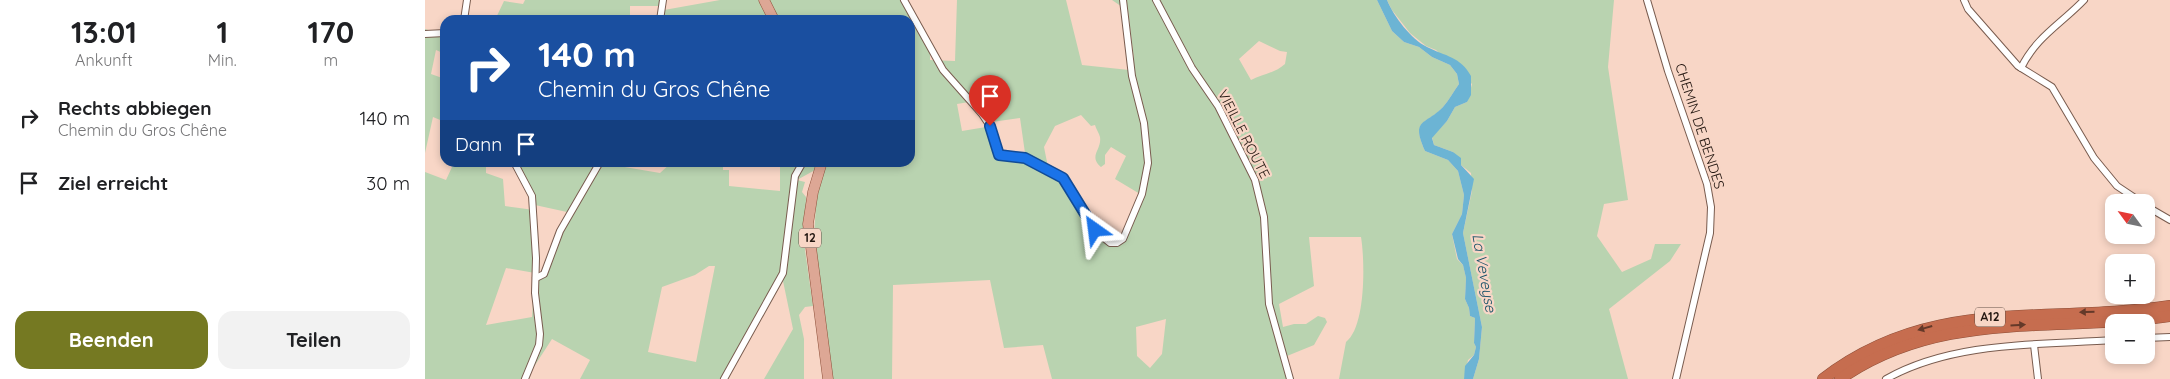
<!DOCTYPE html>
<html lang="de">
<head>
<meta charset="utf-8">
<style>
  body { margin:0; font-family:Quicksand,sans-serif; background:#f2f2f2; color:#202124; height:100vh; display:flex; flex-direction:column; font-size:19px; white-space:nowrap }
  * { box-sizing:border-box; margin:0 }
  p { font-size:16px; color:#757577 }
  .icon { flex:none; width:28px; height:28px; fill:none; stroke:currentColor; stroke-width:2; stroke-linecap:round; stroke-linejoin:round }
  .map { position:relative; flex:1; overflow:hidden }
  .drawer { display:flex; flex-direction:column; background:#fff; width:425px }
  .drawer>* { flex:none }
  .guide { position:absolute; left:15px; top:15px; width:475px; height:152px; border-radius:15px; box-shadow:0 2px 8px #0003; background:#1a4fa0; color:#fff; overflow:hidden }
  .needle { width:32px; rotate:303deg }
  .controls { position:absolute; left:1680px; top:194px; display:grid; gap:10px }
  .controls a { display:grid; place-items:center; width:50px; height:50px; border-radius:10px; background:#fff; box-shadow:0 2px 8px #0003; font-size:25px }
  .pin { position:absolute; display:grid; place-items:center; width:42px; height:42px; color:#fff; margin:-51px -21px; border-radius:50% 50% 50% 0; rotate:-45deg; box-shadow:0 0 5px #0007 }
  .pin .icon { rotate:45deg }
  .me { position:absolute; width:55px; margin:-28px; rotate:329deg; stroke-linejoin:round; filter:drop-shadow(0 0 4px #0008) }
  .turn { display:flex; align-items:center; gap:18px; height:105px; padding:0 15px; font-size:22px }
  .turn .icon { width:65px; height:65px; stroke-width:2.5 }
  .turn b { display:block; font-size:35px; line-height:42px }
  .then { display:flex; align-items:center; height:48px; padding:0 15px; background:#0003; gap:10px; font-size:19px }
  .eta { display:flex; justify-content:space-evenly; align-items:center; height:85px; text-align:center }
  .eta b { font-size:30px; font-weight:700; line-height:35px }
  .primary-button { display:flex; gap:10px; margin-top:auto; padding:10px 15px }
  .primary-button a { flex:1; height:58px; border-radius:15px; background:#757922; color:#fff; font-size:20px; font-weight:700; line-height:58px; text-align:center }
  .primary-button a+a { background:#f2f2f2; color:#202124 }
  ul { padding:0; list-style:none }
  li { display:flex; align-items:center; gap:15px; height:65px; padding:0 15px }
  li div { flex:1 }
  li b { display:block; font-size:19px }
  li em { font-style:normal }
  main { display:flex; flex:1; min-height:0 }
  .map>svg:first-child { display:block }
</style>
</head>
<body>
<main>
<section class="drawer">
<div class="eta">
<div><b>13:01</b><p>Ankunft</p></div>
<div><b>1</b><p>Min.</p></div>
<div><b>170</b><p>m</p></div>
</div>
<ul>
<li><svg class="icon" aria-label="right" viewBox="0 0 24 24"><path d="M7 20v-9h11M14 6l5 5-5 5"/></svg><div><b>Rechts abbiegen</b><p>Chemin du Gros Chêne</p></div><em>140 m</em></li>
<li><svg class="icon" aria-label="arrive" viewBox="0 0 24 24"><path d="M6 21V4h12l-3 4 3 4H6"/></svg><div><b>Ziel erreicht</b></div><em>30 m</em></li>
</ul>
<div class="primary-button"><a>Beenden</a><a>Teilen</a></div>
</section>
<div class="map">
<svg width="1745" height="379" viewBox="0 0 1745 379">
  <rect width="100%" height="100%" fill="#f8d6c6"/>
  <g fill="#b9d3b0" fill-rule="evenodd">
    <polygon points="100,0 236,0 235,6 205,6 205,20 70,20 79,1 98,4"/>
    <polygon points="295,0 335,0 345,20 237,20 239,10"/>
    <path d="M342,0H480L505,43V60L530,61L532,0H641L657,65L704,70L709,59L703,11L687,0H952L967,31L979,42L994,47L1007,57L1025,65L1032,74L1034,84C1029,91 1024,100 1018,107C1002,125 985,118 1000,151L1023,160L1033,171L1039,195L1037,214L1027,234L1032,259L1038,265L1041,278L1040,299L1044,308L1045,316L1050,318L1049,343L1051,347L1049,355L1043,360L1039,379H914L921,342C941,327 940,261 936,237H884L889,286L854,304L858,327L869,324H881L893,316L900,318L902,322L889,345L862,356L865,379H627L618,345L579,348L565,280L468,285L467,379H406L389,236L392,190L402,163L485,162V20H353ZM834,41L855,51L862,52L860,64C850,73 838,74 826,80L814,59ZM544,102L562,126L561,127L537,131L532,104ZM656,115L666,126L670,125C671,129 674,133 675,137C677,150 663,156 676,167L680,164V155L686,147L701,156L690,179L715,194L696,238C670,247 659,193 644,179C638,173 630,170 623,167L619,147L630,126ZM595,118L600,153L572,157L567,122ZM741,319L737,354L725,368L712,356L711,327Z"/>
    <polygon points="962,0 1189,0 1183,67 1203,200 1179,204 1172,236 1197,272 1226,259 1230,244 1256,244 1245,261 1184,309 1203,379 1048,379 1054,359 1057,327 1038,233 1047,191 1046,173 1036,165 1028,152 1009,145 1007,137 1022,121 1030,107 1042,102 1047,84 1011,50 1001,46 985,33 967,10"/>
    <polygon points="0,29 20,35 20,54 11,50 6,74 20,79 20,122 8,117 0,153"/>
    <path d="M35,163H61V173L78,179L80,206L109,210L110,273L115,275C127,255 132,233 142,212L110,205L109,193L92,163H176L235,173L246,163H298V170H304V186L355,191V163H352H393L390,170L372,180L380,182L377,192L381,197L380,250L388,306L380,307L374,315L379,339V379H339L368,329L358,281L302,379H155L165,360L127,339L101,379H0V172L21,180L27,167ZM284,266H290L271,362L223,352L237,287L270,275ZM81,268L110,273L107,317L61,325Z"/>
  </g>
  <path fill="#6cb4d4" d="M952,0H962C969,17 986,39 1002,47C1020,56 1036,57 1046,76V95L1042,102L1030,107L1022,121L1007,138L1009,145L1028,152L1036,158V165L1049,179L1038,233L1057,327L1054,359L1048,379H1039L1040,366L1049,355L1051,347L1049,343L1050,318L1045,316L1044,308L1040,299L1041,278L1038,265L1033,259L1027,234L1037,214L1039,195L1033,171L1023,160L1000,151C985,118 1001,125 1018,107C1024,100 1029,91 1034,84L1032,74L1025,65L1007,57L994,47L979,42L967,31Z"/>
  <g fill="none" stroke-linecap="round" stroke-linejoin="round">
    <g stroke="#795c4f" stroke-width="8">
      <g id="minor">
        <polyline points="479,0 518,70 557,114 565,126 574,155 600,158 636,176 646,189 674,234 685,243 692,243 698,239 717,194 723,163 719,123 707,76 698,0"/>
        <polyline points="731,0 767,68 793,106 830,180 839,217 844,304 865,379"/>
        <polyline points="1222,0 1243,71 1282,184 1286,207 1285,233 1251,379"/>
        <polyline points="1539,0 1543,9 1593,66 1627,87 1669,158 1692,186 1716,202"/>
        <polyline points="39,20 42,0"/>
        <polyline points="235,20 238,0"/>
        <polyline points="0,34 20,33"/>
        <path d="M1596,68C1611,37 1636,24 1659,0"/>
        <polyline points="89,162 107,196 111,258 110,293 115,334 114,345 100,379"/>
        <polyline points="1721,206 1745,220"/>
        <polyline points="111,278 119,274 135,231 175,162"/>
        <polyline points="1721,338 1745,337"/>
        <polyline points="1609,345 1613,379"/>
        <polyline points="299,379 358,273 370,176 378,162"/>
        <path d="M1461,379C1528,341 1614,345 1689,340"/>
      </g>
    </g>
    <g stroke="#8d4f39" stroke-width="11">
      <g id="primary">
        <polyline points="339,0 349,20"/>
        <polyline points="397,162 388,192 383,224 403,379"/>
      </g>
    </g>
    <g stroke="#8d4f39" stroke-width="12">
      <g id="motorway">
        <path d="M1398,379C1507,295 1620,325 1745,306"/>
        <path d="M1415,379C1517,308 1630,333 1745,316"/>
      </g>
    </g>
    <use href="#minor" stroke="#fff" stroke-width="6"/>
    <use href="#primary" stroke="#dda795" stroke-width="10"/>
    <use href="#motorway" stroke="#c66d4f" stroke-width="11"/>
  </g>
  <defs><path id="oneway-solid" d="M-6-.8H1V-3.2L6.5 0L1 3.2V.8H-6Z" transform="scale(1.25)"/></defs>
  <g fill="#643929">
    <use href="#oneway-solid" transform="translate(1662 312) rotate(178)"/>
    <use href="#oneway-solid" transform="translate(1593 325) rotate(-3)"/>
    <use href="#oneway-solid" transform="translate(1500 328) rotate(164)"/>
  </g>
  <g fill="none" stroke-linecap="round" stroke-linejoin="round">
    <g stroke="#114b97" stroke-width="12">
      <polyline id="route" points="565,126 574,155 600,158 638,178 670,230"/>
    </g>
    <use href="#route" stroke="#1a73e8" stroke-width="9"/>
  </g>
  <g text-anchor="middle" stroke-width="4.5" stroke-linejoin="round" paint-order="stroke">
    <g fill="#f8d6c6" stroke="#625047" stroke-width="1">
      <rect x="374" y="228.5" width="22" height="19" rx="4"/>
      <rect x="1550" y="307.5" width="30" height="19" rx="4"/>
    </g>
    <g font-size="12" font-weight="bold" fill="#221610">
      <text x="385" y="242">12</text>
      <text x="1565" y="321">A12</text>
    </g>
    <g font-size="14" fill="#221610" stroke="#f8d6c6">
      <text transform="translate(1275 126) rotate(72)" y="5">CHEMIN DE BENDES</text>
      <text transform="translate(819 134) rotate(63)" y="5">VIEILLE ROUTE</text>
    </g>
    <g font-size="15" font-style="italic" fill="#155067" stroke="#f8d6c6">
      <text transform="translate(1059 273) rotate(80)" y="5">La Veveyse</text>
    </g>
  </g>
</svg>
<div class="controls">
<a><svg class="needle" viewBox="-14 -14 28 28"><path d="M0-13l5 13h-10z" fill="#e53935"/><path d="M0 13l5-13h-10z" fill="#757577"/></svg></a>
<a>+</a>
<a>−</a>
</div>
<div class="pin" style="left:565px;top:126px;background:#d93025"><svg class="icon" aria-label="arrive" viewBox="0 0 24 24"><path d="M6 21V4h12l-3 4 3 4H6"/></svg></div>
<svg class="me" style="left:670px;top:230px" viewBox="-20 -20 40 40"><path d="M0-17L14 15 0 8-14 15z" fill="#1a73e8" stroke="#fff" stroke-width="4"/></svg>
<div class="guide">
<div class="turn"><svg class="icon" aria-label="right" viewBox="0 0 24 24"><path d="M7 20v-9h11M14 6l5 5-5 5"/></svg><div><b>140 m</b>Chemin du Gros Chêne</div></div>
<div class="then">Dann<svg class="icon" aria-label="arrive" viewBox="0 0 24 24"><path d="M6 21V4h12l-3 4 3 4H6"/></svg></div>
</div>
</div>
</main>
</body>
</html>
